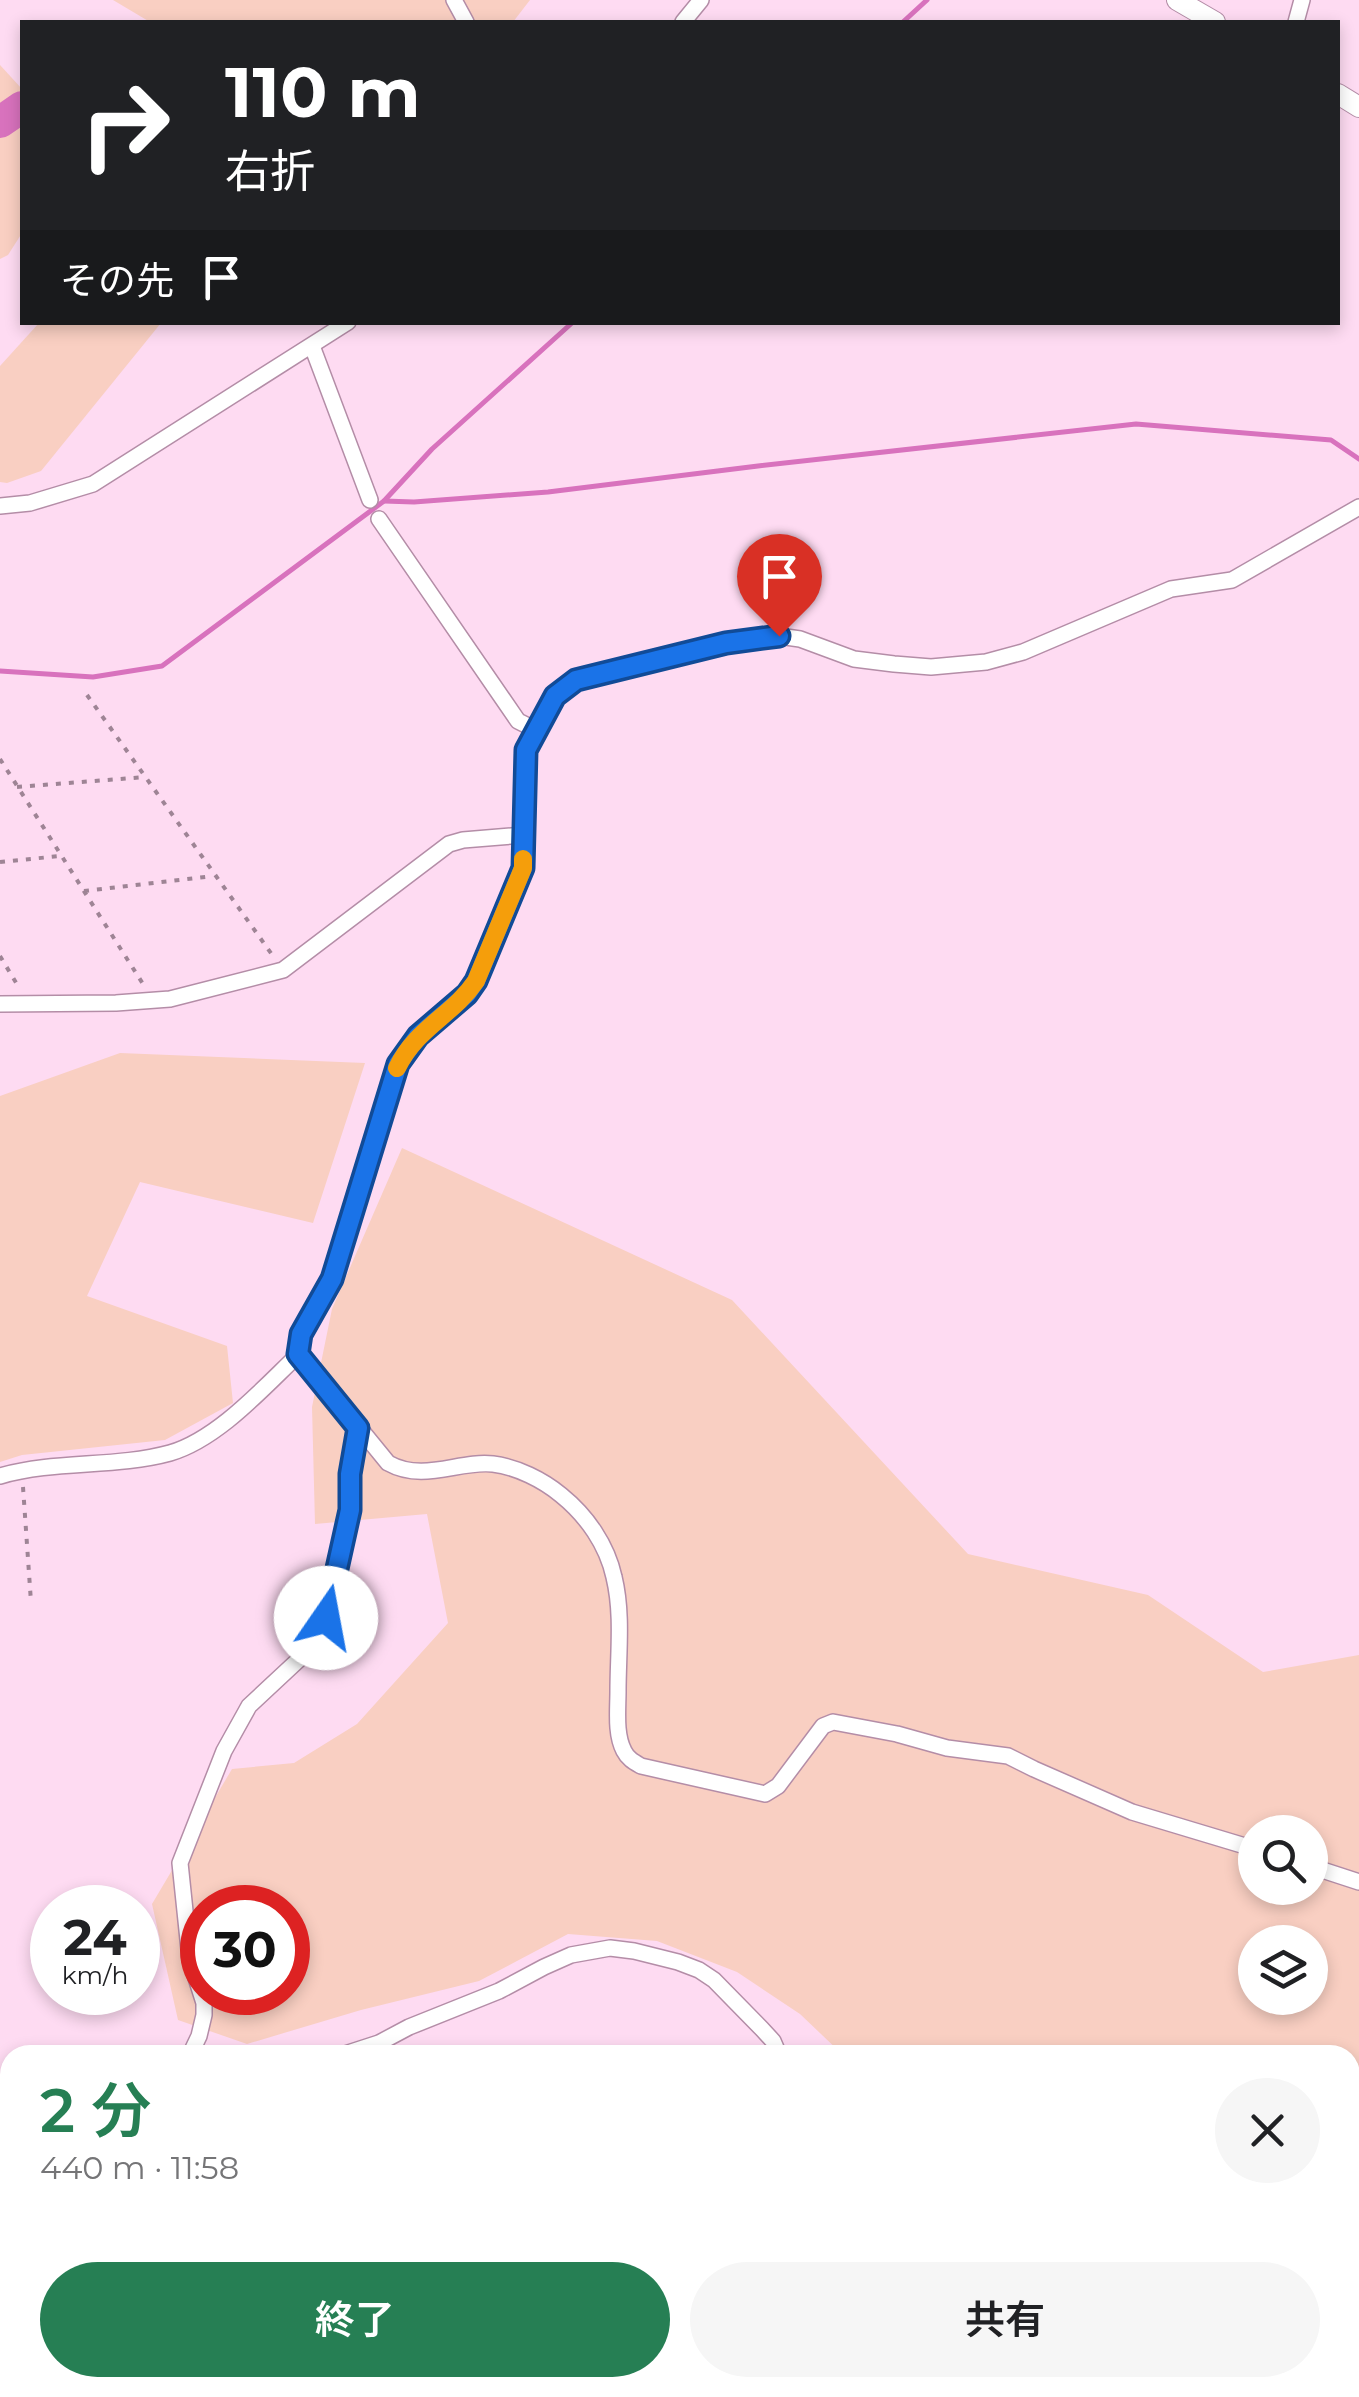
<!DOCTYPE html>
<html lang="ja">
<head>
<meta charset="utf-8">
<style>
  body { margin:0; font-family:Montserrat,"Noto Sans JP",sans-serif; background:#f6f6f6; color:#202124; height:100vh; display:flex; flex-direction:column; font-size:38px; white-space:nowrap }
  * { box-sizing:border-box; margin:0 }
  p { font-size:32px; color:#757577 }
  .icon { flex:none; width:55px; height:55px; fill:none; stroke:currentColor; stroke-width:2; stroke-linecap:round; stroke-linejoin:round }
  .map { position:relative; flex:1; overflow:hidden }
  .sheet { position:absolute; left:0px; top:2045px; width:1360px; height:352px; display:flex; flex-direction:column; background:#fff; border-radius:30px 30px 0 0; box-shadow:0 5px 15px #0003 }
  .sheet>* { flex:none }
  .top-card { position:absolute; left:20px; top:20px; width:1320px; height:305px; border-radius:0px; box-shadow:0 5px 15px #0003; background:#202124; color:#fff; overflow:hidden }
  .controls { position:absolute; left:1238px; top:1815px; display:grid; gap:20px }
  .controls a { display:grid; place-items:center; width:90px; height:90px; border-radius:50%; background:#fff; box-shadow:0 5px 15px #0003; font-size:50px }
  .speed { position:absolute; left:30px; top:1885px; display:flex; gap:20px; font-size:50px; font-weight:700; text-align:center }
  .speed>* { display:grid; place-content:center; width:130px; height:130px; border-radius:50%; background:#fff; box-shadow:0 5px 15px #0003; line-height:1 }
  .speed small { font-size:25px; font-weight:400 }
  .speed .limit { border:15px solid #d22; background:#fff; color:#111 }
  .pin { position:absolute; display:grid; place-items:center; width:85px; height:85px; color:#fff; margin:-102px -42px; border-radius:50% 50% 50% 0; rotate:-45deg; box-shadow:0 0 10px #0007 }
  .pin .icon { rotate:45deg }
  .me { position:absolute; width:110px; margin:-55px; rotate:12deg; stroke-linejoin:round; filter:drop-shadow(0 0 8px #0008) }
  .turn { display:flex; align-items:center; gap:35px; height:210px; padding:0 40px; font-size:45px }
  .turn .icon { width:130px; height:130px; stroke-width:2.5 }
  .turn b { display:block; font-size:70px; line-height:85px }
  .then { display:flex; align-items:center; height:95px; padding:0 40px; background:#0003; gap:20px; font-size:38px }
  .round { display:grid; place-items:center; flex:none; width:105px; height:105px; border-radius:52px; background:#f6f6f6 }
  .overview { display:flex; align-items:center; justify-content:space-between; height:170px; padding:0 40px }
  h1 { font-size:60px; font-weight:600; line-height:75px; color:#267f54 }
  .action { display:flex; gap:20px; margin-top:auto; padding:20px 40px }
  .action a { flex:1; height:115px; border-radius:60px; background:#267f54; color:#fff; font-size:40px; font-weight:600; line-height:115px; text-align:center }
  .action a+a { background:#f6f6f6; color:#202124 }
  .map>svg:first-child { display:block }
</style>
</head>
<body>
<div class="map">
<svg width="1359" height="2397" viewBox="0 0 1359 2397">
  <rect width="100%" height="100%" fill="#fedbf2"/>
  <g fill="#f9cfc2" fill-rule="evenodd">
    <polygon points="113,0 530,0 513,22 150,22"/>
    <polygon points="0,65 22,89 22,233 8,255 0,259"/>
    <polygon points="39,323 161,323 41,471 7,483 0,482 0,366"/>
    <polygon points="120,1053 365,1063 313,1223 140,1182 87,1296 227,1346 233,1403 165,1440 22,1455 0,1462 0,1096"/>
    <path d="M402,1148L732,1300L968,1554L1148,1595L1263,1672L1359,1655V2167L1350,2165V2055H843L800,2014L737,1972L657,1941L568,1934L479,1981L361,2010L247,2044L178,2020L152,1904L232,1769L294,1763L357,1724L448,1623L427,1514L315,1524L312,1407L332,1309ZM1255,1832H1310V1888H1255ZM202,1908H288V1992H202ZM1255,1942H1310V1998H1255Z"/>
  </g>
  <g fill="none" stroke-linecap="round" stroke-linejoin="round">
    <g stroke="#d872bd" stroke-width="5">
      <polyline points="903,22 927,0"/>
      <polyline points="384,501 414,502 548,492 758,466 1136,424 1331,440 1359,459"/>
      <polyline points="0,671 93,677 162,666 384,501 432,449 573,322"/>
      <polyline points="0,2162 10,2176"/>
      <polyline points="339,2388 344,2397"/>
    </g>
    <polyline stroke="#d872bd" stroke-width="32" points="0,122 22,107"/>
    <g stroke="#b48da7" stroke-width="18">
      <g id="street">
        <polyline points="454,0 466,22"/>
        <polyline points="683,22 701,0"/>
        <polyline points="1296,22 1302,0"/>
        <polyline points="312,346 370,500"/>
        <polyline points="0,506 30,503 93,484 348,322"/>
        <polyline points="379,519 518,721 536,730"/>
        <polyline points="0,1004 116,1003 170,999 283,970 449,844 463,840 524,835"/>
        <path d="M299,1354L388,1463C424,1483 459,1460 493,1464C517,1467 543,1480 561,1495C587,1516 607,1545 614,1577C623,1614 618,1654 618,1691C618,1710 615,1734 624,1751C628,1759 634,1762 641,1766L765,1794L778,1786L823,1726L833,1722L897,1734L947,1748L1008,1756L1034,1769L1132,1812L1255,1849"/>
        <path d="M0,1476C55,1460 115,1468 170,1453C218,1439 263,1388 299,1354L301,1334L332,1279L399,1065L418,1036L467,994L483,968L523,868L526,751L555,696L576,680L726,643L779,636L800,639L854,659L894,664L931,667L986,662L1023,652L1171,589L1232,580L1359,507"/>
        <polyline points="1310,1866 1359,1882"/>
        <polyline points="190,2055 199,2036 204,2015 204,2003 190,1959 180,1863 224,1751 249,1706 308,1651 326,1617 350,1510 350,1473 358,1428"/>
        <polyline points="342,2055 379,2043 409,2027 499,1991 544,1967 571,1955 610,1948 634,1951 678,1962 699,1970 714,1980 762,2029 773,2041 779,2055"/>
        <polyline points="1350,2111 1359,2111"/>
        <polyline points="0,2115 10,2113"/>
        <polyline points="1350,2351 1359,2352"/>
        <polyline points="581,2388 583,2397"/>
        <polyline points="198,2397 203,2388"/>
      </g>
    </g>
    <g stroke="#b48da7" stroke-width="22">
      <g id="secondary">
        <polyline points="1177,0 1215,22"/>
        <polyline points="1338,94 1359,107"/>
      </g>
    </g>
    <g stroke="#9e8495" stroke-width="4" stroke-dasharray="5 8" stroke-linecap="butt">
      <polyline points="87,695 273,956"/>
      <polyline points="0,759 143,984"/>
      <polyline points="17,787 146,777"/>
      <polyline points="0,862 60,856"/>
      <polyline points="84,891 213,876"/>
      <polyline points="0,956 18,986"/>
      <polyline points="23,1487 31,1602"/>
    </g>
    <use href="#street" stroke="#fff" stroke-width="15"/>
    <use href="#secondary" stroke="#fff" stroke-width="20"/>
  </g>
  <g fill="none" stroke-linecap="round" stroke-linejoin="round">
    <g stroke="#114b97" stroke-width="25">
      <polyline id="route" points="326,1618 350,1510 350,1474 358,1428 298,1354 301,1334 332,1279 398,1064 418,1036 467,994 476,981 523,868 526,750 555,696 576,680 726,643 779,636"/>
    </g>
    <use href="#route" stroke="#1a73e8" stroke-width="18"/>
    <path stroke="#f59e0b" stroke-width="18" d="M397,1068C416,1028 453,1015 476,981L523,868V859"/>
  </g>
</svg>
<div class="controls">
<a><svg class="icon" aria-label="search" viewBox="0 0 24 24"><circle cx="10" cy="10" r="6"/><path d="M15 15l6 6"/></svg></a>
<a><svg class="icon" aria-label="layers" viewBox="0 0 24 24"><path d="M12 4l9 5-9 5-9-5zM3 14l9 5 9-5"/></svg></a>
</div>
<div class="speed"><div>24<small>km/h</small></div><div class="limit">30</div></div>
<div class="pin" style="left:779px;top:636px;background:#d93025"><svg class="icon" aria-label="arrive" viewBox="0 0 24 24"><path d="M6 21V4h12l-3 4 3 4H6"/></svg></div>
<svg class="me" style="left:326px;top:1618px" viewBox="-20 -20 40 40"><circle r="19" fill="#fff"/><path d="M0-13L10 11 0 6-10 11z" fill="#1a73e8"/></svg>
<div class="top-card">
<div class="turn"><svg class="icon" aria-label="right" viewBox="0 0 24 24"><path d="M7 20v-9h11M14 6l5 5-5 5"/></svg><div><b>110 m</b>右折</div></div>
<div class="then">その先<svg class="icon" aria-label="arrive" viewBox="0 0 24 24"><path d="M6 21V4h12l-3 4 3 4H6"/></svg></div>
</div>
<section class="sheet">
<div class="overview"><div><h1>2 分</h1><p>440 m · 11:58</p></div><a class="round"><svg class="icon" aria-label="close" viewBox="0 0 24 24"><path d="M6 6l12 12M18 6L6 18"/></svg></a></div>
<div class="action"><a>終了</a><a>共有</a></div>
</section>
</div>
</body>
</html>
